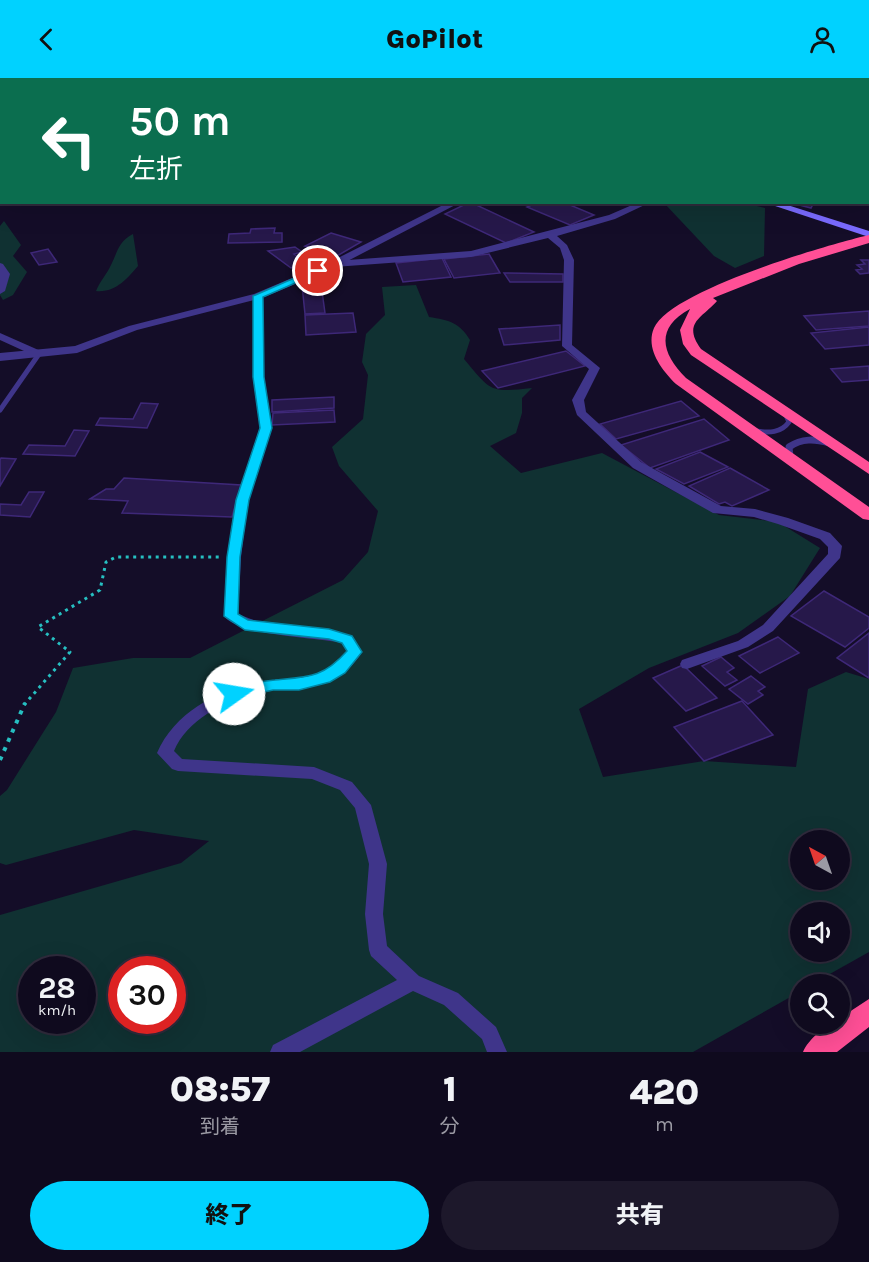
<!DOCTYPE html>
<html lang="ja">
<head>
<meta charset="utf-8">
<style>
  body { margin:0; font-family:Karla,"Noto Sans JP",sans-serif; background:#1d182b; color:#f1f3f6; height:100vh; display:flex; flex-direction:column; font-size:22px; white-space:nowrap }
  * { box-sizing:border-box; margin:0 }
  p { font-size:20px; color:#9b9aa4 }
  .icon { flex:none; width:33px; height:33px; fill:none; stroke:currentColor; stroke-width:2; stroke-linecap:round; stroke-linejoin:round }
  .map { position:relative; height:974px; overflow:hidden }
  .details { display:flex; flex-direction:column; background:#0f0a1e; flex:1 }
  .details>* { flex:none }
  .guide { position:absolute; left:0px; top:0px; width:870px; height:126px; box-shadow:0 6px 24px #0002,0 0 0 2px #2f2b3c; background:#0b6e4f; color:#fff; overflow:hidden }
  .needle { width:39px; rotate:320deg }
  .controls { position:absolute; left:790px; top:752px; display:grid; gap:12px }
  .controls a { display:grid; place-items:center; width:60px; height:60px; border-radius:50%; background:#0f0a1e; box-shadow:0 6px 24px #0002,0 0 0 2px #2f2b3c; font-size:30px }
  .speed { position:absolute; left:18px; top:878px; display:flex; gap:12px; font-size:30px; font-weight:700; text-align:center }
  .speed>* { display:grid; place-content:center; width:78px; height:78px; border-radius:50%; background:#0f0a1e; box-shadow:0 6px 24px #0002,0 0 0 2px #2f2b3c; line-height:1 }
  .speed small { font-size:15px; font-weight:400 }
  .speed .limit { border:9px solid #d22; background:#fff; color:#111 }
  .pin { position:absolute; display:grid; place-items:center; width:51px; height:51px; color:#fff; margin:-26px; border:3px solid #fff; border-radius:50%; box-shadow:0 2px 6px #0007 }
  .me { position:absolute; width:66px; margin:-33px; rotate:77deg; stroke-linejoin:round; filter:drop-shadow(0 0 4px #0008) }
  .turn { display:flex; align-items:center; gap:21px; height:126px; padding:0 30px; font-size:27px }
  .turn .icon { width:78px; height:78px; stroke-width:2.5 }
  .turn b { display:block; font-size:42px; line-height:51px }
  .eta { display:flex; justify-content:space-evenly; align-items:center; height:102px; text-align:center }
  .eta b { font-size:36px; font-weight:800; line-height:42px }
  .primary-button { display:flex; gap:12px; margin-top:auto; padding:12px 30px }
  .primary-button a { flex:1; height:69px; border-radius:36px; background:#00d2ff; color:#111; font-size:24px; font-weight:800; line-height:69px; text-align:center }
  .primary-button a+a { background:#1d182b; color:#f1f3f6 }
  header { display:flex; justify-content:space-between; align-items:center; height:78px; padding:0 30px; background:#00d2ff; color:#111; font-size:27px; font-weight:800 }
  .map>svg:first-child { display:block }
</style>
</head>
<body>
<header><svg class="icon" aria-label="back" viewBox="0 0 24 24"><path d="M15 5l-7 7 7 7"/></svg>GoPilot<svg class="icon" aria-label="person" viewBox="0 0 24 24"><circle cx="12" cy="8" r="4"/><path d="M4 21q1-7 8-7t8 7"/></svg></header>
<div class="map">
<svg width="869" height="974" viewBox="0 0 869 974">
  <rect width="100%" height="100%" fill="#140d28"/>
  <g fill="#103132" fill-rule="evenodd">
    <polygon points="159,0 869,0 869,21 868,2 152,2"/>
    <polygon points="741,124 765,130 764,178 735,190 714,178 664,125"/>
    <polygon points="4,143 21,167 13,178 27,194 13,217 3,222 0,217 0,148"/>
    <path d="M133,156L138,188C127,201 115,215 96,213C100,203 107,196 111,187C118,173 118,164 133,156Z"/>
    <path d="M416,207L429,239C449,242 460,245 470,262L464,281C491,313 489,315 532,310L522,320V335L516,355L490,368L521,395L602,375L719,437L778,444L820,470L790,518L738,555L649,590L579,631L603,699L704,683L796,689L808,611L846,594L869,601V874L812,906H801V913L693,974H0V837L181,785L209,763L134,752L6,787L0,785V718L7,712L56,634L73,590L133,580H190L343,502L368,474L378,433L339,388L332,369L363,341L368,297L362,284L366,256L385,237L382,209ZM801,762H840V801H801ZM801,834H840V873H801ZM32,891H82V942H32ZM122,891H172V942H122Z"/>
  </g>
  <g fill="#26184a" stroke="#3e2878" stroke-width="1.5">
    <polygon points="470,124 534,154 506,165 445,136"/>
    <polygon points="539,124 563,124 594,137 570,147 527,129"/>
    <polygon points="788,124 814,124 811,130"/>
    <polygon points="275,150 274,155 282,155 282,164 228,165 229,156 250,155 251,151"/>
    <polygon points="331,155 361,164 337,178 305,168"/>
    <polygon points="295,169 302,174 294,176 306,185 291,190 268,173"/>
    <polygon points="48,171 57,184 39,187 31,175"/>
    <polygon points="489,176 500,195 454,200 444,181"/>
    <polygon points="442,180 451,199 403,204 396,185"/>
    <polygon points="861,182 869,182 869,195 860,196 856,192 862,191 857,187 865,186"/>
    <polygon points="504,195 563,196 563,204 510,204"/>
    <polygon points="321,206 325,235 305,236 302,207"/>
    <polygon points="869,233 869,248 816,252 804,238"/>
    <polygon points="353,235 356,254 306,257 305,237"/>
    <polygon points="560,247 560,262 504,267 499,251"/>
    <polygon points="869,249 869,267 825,271 811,255"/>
    <polygon points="566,273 585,288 498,310 482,293"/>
    <polygon points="869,288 869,302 842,304 831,291"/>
    <polygon points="334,319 334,330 272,334 272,322"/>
    <polygon points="681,323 699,338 616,361 600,346"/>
    <polygon points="141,325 158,326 147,350 96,347 100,340 133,341"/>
    <polygon points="334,332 335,344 272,347 273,335"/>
    <polygon points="704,341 729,362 650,390 621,367"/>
    <polygon points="74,352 89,353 75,378 23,376 29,367 65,368"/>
    <polygon points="700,374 728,389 684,406 656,391"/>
    <polygon points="1,380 16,381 0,408 0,382"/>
    <polygon points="730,390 769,412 732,428 725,424 719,426 689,408"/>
    <polygon points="124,400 241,407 232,439 122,435 128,423 90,421 106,411 114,411"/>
    <polygon points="29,414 44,414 30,439 0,437 0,426 21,427"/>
    <polygon points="824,513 869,539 869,550 845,569 791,538"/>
    <polygon points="869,555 869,600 837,580"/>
    <polygon points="778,559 799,575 760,595 739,578"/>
    <polygon points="721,579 734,590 727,594 737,602 725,608 702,588"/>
    <polygon points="683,587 717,620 686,633 653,600"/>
    <polygon points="751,598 765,609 758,613 763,617 748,626 729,611"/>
    <polygon points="742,623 773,657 704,683 674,649"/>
  </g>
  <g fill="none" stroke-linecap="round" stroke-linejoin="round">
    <g stroke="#26bfc1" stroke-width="1.5" stroke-dasharray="1.5 3" stroke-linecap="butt">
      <polyline points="82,0 91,2"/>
      <polyline points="288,0 295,2"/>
      <polyline points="95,2 106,0"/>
    </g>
    <polyline stroke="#26bfc1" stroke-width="3" stroke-dasharray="3 4.5" stroke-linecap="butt" points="24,627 70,574 38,549 100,512 106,484 116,479 221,479"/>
    <polyline stroke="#26bfc1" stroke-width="4" stroke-dasharray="4 6" stroke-linecap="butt" points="0,682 25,625"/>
    <g stroke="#3f358a" stroke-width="5">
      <polyline points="0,332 39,276"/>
      <path d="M756,353C769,355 781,355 789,344L786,337"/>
    </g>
    <path stroke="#3f358a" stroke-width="7" d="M790,379L789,369C802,360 815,361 829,365"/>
    <g fill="#3f358a" fill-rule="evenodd">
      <rect x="536" y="0" width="6" height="2"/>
      <polygon points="639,124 651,124 615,141 557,158 567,167 574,182 572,267 600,290 584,322 586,334 641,384 721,428 755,431 788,440 830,455 842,468 840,480 773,553 748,569 687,591 682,590 680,586 682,582 738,563 763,547 828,476 828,469 820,461 778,446 754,439 713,435 633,390 577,337 572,322 589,291 562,268 564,182 560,170 548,160 471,179 334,189 329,186 334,183 471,173 609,137"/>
      <polygon points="0,185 3,186 10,196 5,213 0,216"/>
      <path d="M258,215L263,218V299L272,349L248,422L241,479L238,536L256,543L352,558L362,574C338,612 311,607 273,612C236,617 189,637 174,673L182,681L314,689L352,704L371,727L387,786L383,836L387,868L419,898L458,915L496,949L507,974H487L482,961L444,927L413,913L300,974H270L273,967L397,902L371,878L369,872L365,836L369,786L355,730L340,712L312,701L178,693L172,691L157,675C177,630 226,608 273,602C288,600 305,602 319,597C331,592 339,582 347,573L342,565C316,559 239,558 224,538L227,479L236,422L260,349L253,299V218Z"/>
      <polygon points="0,255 43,274 44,276 43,278 35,278 0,262"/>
    </g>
    <polygon fill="#3f358a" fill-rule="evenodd" points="449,124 461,124 338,188 262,220 137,252 77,275 0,283 0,275 75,268 129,248 254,216 330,184"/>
    <g fill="#7a6bff" fill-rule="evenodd">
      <polygon points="7,0 16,0 15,2"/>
      <rect x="0" y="107" width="2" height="6"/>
      <polygon points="763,124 778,124 869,153 869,159"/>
    </g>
    <g fill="#ff4f96" fill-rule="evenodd">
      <path d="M869,157V165L799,186L713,220L717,223C702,240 682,245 701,271L869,384V396L691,277L683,266L680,252L690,231C655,250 661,275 686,300L869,429V442L863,441L676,306C662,292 645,271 654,250C671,212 827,167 869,157Z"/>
      <path d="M869,921V949L837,974H803C808,962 826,945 840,945V940Z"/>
    </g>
  </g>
  <path fill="#00d2ff" stroke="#0088a6" stroke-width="1.5" d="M315,191L323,193L263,219L264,299L272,350L249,422L240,479L238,536L248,542L329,551L352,558L362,574L345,595L330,604L299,612H273L234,621L228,620L226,616L228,612C243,608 260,603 275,602C308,599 323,600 347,573L342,565L329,561L245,552L224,538L227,479L236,422L260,350L253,299V218Z"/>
</svg>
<div class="controls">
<a><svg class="needle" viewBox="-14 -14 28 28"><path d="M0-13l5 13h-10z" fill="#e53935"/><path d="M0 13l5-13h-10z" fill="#9b9aa4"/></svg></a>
<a><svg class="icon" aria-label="sound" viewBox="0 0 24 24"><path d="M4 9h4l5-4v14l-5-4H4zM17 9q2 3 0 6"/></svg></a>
<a><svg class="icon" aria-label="search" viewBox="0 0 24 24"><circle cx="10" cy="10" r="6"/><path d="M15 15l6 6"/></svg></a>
</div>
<div class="speed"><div>28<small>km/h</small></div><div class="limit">30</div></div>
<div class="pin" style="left:318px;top:193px;background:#d93025"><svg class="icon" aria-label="arrive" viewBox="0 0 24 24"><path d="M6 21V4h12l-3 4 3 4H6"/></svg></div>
<svg class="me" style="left:234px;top:616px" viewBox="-20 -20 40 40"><circle r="19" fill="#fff"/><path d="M0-13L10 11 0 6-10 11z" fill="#00d2ff"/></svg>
<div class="guide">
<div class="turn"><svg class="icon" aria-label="left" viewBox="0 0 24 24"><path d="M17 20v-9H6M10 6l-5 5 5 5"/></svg><div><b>50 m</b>左折</div></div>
</div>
</div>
<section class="details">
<div class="eta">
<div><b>08:57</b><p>到着</p></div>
<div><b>1</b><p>分</p></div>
<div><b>420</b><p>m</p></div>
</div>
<div class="primary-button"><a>終了</a><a>共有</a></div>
</section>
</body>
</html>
